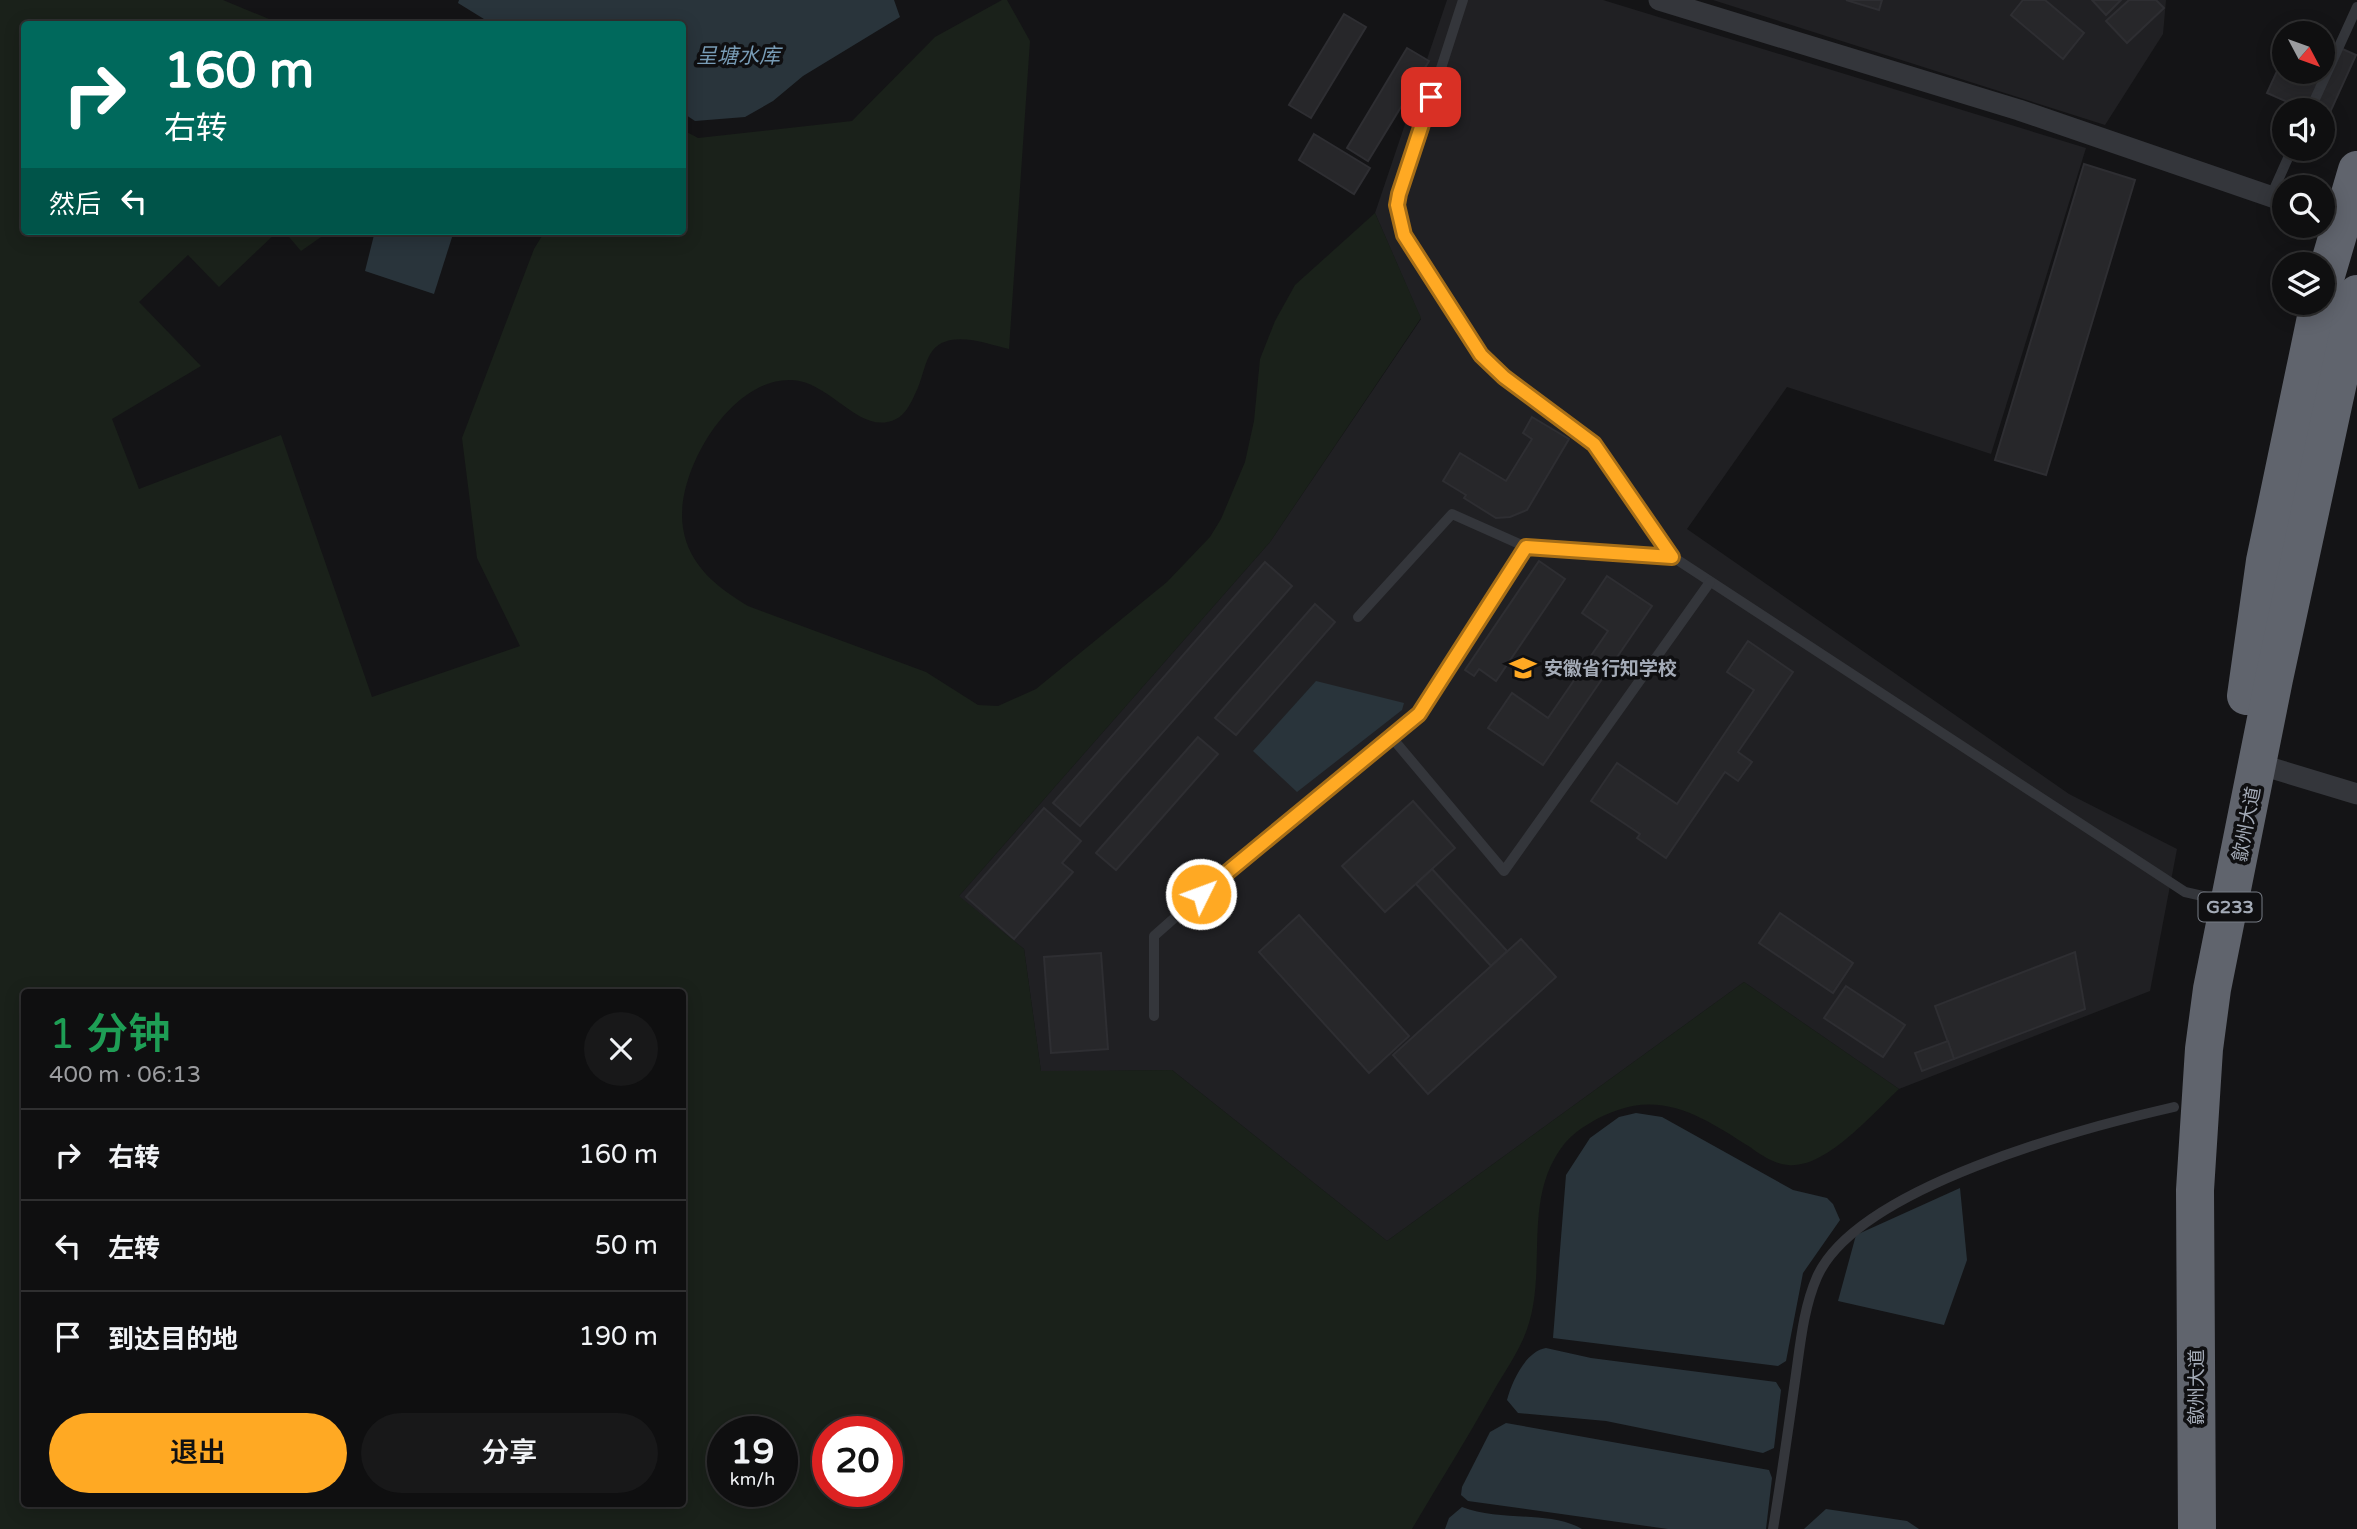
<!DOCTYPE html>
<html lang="zh">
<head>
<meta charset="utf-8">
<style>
  body { margin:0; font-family:"Varela Round","Noto Sans SC",sans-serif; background:#181819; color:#f1f3f6; height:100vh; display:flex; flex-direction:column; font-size:26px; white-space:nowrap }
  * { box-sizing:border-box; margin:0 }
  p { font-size:23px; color:#9b9c9f }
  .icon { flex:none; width:38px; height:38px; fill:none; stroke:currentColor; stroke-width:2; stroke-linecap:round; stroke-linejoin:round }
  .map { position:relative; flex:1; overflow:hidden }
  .side { position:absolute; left:21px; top:989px; width:665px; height:518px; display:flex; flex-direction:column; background:#0f0f10; border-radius:7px; box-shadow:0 4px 18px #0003,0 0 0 2px #2f2f30 }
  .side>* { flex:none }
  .banner { position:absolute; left:21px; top:21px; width:665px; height:214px; border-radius:7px; box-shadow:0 4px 18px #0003,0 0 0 2px #2f2f30; background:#00695c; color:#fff; overflow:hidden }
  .needle { width:46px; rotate:131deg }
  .buttons { position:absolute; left:2272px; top:21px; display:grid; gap:14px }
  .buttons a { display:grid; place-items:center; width:63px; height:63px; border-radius:50%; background:#0f0f10; box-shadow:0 4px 18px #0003,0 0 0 2px #2f2f30; font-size:35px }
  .speed { position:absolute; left:707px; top:1416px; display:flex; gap:14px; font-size:35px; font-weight:700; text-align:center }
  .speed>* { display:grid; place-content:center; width:91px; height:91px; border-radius:50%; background:#0f0f10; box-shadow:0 4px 18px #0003,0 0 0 2px #2f2f30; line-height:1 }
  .speed small { font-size:18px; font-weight:400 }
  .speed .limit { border:10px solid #d22; background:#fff; color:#111 }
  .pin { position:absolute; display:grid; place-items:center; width:60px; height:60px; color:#fff; margin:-30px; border-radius:14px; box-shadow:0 4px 10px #0006 }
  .me { position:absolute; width:77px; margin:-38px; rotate:48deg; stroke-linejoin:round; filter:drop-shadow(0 0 5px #0008) }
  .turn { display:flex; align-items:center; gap:24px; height:147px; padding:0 28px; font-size:32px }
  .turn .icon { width:91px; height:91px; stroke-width:2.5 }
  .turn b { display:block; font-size:49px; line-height:60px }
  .then { display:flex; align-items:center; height:66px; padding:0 28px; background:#0003; gap:14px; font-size:26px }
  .round { display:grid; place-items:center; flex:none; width:74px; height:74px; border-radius:37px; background:#181819 }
  .summary { display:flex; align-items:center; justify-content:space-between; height:119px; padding:0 28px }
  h1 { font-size:42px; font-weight:600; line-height:52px; color:#1e9e55 }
  .primary-button { display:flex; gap:14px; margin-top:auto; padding:14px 28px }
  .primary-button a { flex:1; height:80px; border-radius:42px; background:#ffa923; color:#111; font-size:28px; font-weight:600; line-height:80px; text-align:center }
  .primary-button a+a { background:#181819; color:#f1f3f6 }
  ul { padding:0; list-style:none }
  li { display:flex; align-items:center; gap:21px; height:91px; padding:0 28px; border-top:2px solid #2f2f30 }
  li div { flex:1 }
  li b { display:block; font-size:26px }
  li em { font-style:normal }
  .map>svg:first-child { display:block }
</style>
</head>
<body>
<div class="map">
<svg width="2357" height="1529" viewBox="0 0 2357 1529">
  <rect width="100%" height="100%" fill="#141416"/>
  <g fill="#202023">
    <polygon points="1447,0 1603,0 2086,148 1991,454 1787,387 1687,529 2069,794 2177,849 2150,991 1899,1089 1744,982 1387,1241 1172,1070 1041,1072 1024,949 958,897 1270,542 1421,319 1375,213"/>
    <polygon points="1713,0 2166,0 2163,34 2105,125"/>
  </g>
  <g fill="#1a211a" fill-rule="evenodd">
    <path d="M0,0H223L281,24H24V231H278L219,287L188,255L139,302L201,366L112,419L139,489L281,435L372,697L520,646L477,558L462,438L534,249L545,231H682L683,130L698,138L852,121L935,37L1002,0H1007L1030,41L1009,349C988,344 950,329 933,350C924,361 922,382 915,394C911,403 905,415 896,419C860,437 832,382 792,380C730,377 674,474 683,528C689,566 717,587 748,606L926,672L978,705L998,706L1036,689L1167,582L1210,537L1221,519L1245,462L1254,421L1260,359L1275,321L1295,285L1375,213L1421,318L1270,542L959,896L1024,949L1041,1071L1172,1070L1387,1241L1744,982L1899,1089C1873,1113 1826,1169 1788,1165C1774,1164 1761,1155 1750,1147C1709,1121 1668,1092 1618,1110C1600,1116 1578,1128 1565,1143C1519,1200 1551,1274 1524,1337C1516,1356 1503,1374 1493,1392C1467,1439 1439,1483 1412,1529H0ZM24,992H682V1503H24ZM723,1432H782V1491H723ZM828,1432H887V1491H828Z"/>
    <polygon points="284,231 322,231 321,237 301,251"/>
  </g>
  <g fill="#29343b">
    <polygon points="459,0 894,0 900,17 803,76 773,101 745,117 695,121 683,113 682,24 492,24 458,3"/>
    <polygon points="375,231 454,231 434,294 365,271"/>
    <polygon points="1316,681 1404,703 1402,710 1297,792 1253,751"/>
    <polygon points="1636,1113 1662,1117 1793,1190 1827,1198 1833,1204 1840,1220 1803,1273 1786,1361 1778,1366 1553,1338 1566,1175 1590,1138 1619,1117"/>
    <polygon points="1960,1188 1967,1260 1944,1325 1838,1301 1856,1235"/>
    <path d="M1546,1348L1591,1358L1776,1382L1781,1390L1774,1448L1763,1453L1606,1421L1518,1413L1507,1400C1512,1381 1526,1351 1546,1348Z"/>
    <polygon points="1506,1423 1769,1470 1772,1478 1766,1529 1668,1529 1468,1501 1461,1495 1462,1487 1490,1432"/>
    <path d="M1462,1507C1499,1522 1550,1510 1582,1529H1445L1449,1518Z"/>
    <polygon points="1826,1509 1907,1521 1919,1529 1804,1529"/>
  </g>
  <g fill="#27272a" stroke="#2e2e32" stroke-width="2">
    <polygon points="1846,0 1882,0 1879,10"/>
    <polygon points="2023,0 2045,0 2084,33 2063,59 2011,15"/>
    <polygon points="2092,0 2121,0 2106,15"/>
    <polygon points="2129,0 2156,0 2164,8 2127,43 2106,21"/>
    <polygon points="1344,14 1366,27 1311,118 1289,105"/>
    <polygon points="2322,40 2356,55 2327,119 2322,117 2322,110 2306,110 2267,93 2284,56 2284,72 2322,72"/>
    <polygon points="1407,48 1429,61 1368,161 1347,148"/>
    <polygon points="1314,134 1370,168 1354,194 1299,160"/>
    <polygon points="2084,164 2135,180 2046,475 1995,460"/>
    <polygon points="1532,417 1569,439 1527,510 1510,517 1496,518 1464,498 1466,495 1443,481 1460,453 1506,481 1532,439 1523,433"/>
    <polygon points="1539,561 1565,579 1496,681 1479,669 1474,676 1465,670"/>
    <polygon points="1265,562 1292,586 1080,826 1053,803"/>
    <polygon points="1607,576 1652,606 1543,765 1488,728 1512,693 1548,718 1608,631 1582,613"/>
    <polygon points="1315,604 1335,622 1236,735 1215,718"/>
    <polygon points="1748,641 1793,672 1738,752 1752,762 1738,781 1725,772 1666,858 1637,838 1640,834 1591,801 1617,763 1677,804 1754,690 1727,672"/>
    <polygon points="1198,737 1218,754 1116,870 1096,853"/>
    <polygon points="1413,801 1455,848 1385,912 1342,866"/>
    <polygon points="1044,808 1081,841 1062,863 1073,872 1014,939 966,897"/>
    <polygon points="1432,869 1507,951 1491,966 1416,884"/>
    <polygon points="1780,913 1853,963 1833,993 1759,943"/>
    <polygon points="1299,915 1409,1036 1369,1073 1259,952"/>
    <polygon points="1521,939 1556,977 1428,1094 1393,1055"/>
    <polygon points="2075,952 2085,1009 1954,1059 1935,1006"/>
    <polygon points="1101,953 1108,1049 1051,1053 1044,957"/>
    <polygon points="1846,986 1905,1025 1883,1057 1824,1018"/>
    <polygon points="1948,1041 1954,1059 1922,1071 1915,1053"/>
  </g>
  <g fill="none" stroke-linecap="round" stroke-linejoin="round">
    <g stroke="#34363b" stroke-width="10">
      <polyline points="1463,0 1397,205 1404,235 1481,355 1504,378 1594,444 1673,557 2185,892 2207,897"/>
      <polyline points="2310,110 2357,7"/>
      <polyline points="2271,196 2292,149"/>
      <polyline points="1358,617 1452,514 1526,547 1673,557"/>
      <polyline points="1393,739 1504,871 1710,582"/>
      <polyline points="1154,1016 1154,936 1240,860 1393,739 1419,714 1526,547"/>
      <path d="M1773,1529C1781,1480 1788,1431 1795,1381C1800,1347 1803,1309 1817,1277C1857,1187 2082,1128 2174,1107"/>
    </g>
    <g stroke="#34363b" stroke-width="21">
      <polyline points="1659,0 2019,110 2284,201"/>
      <polyline points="2258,764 2357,794"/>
    </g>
    <g stroke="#60646d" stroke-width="38">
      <polyline points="2322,289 2357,170"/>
      <polyline points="2246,696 2265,561 2319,303"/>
      <polyline points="2197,1529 2195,1190 2204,1049 2212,989 2274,679 2357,294"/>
    </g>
  </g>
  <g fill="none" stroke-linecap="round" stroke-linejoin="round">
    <g stroke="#a66e17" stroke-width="18">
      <polyline id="route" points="1201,894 1419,714 1526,547 1672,557 1594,444 1504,377 1481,355 1404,235 1397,205 1399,194 1431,97"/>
    </g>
    <use href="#route" stroke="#ffa923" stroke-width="12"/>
  </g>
  <defs>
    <g id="school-bare" transform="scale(2.1)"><path d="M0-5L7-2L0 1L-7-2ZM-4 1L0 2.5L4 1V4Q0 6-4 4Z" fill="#ffa923" stroke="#0f0f11" stroke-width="2.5" paint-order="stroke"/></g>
  </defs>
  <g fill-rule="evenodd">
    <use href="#school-bare" x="1523" y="668"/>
  </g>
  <g text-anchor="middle" stroke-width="7" stroke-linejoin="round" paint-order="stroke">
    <rect fill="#0f0f11" stroke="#777c85" stroke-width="2" x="2198.5" y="892.5" width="63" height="29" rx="5"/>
    <g font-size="18" font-weight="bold" fill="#a4abb7">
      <text x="2230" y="913">G233</text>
    </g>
    <g font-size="19" font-weight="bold" fill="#a4abb7" stroke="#0f0f11" text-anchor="start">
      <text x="1544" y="675">安徽省行知学校</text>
    </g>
    <g font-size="19" fill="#a4abb7" stroke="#0f0f11">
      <text transform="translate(2246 824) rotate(-79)" y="7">歙州大道</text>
      <text transform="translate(2196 1387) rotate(-90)" y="7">歙州大道</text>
    </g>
    <g font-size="21" font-style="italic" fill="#789cb6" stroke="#0f0f11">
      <text x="738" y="63">呈塘水库</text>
    </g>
  </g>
</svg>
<div class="buttons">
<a><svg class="needle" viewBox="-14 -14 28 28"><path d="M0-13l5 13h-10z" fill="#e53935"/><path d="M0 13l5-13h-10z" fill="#9b9c9f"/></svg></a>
<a><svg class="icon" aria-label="sound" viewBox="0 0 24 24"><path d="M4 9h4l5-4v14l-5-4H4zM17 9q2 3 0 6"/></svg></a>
<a><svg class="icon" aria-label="search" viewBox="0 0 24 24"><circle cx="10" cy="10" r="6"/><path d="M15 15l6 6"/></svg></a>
<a><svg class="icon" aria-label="layers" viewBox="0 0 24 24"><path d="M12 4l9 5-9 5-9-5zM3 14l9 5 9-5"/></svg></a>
</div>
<div class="speed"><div>19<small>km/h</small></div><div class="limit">20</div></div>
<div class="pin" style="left:1431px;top:97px;background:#d93025"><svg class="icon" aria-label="arrive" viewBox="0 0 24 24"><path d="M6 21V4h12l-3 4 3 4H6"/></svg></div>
<svg class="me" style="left:1201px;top:894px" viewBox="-20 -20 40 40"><circle r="17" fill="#ffa923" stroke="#fff" stroke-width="3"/><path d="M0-11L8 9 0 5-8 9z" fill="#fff"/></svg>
<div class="banner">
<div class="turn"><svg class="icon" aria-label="right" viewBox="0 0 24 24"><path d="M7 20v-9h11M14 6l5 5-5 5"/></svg><div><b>160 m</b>右转</div></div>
<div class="then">然后<svg class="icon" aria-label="left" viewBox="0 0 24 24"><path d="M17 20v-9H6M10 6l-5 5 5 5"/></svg></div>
</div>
<section class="side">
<div class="summary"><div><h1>1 分钟</h1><p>400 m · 06:13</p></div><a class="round"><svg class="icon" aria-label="close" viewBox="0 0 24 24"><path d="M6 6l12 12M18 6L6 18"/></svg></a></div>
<ul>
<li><svg class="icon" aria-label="right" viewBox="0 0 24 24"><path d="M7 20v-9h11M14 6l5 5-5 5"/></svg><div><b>右转</b></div><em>160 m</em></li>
<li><svg class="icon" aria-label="left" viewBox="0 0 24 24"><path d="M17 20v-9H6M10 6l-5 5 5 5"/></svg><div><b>左转</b></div><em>50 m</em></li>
<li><svg class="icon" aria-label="arrive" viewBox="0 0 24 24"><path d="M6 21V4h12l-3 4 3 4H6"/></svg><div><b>到达目的地</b></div><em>190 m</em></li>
</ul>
<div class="primary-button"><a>退出</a><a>分享</a></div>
</section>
</div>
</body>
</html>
